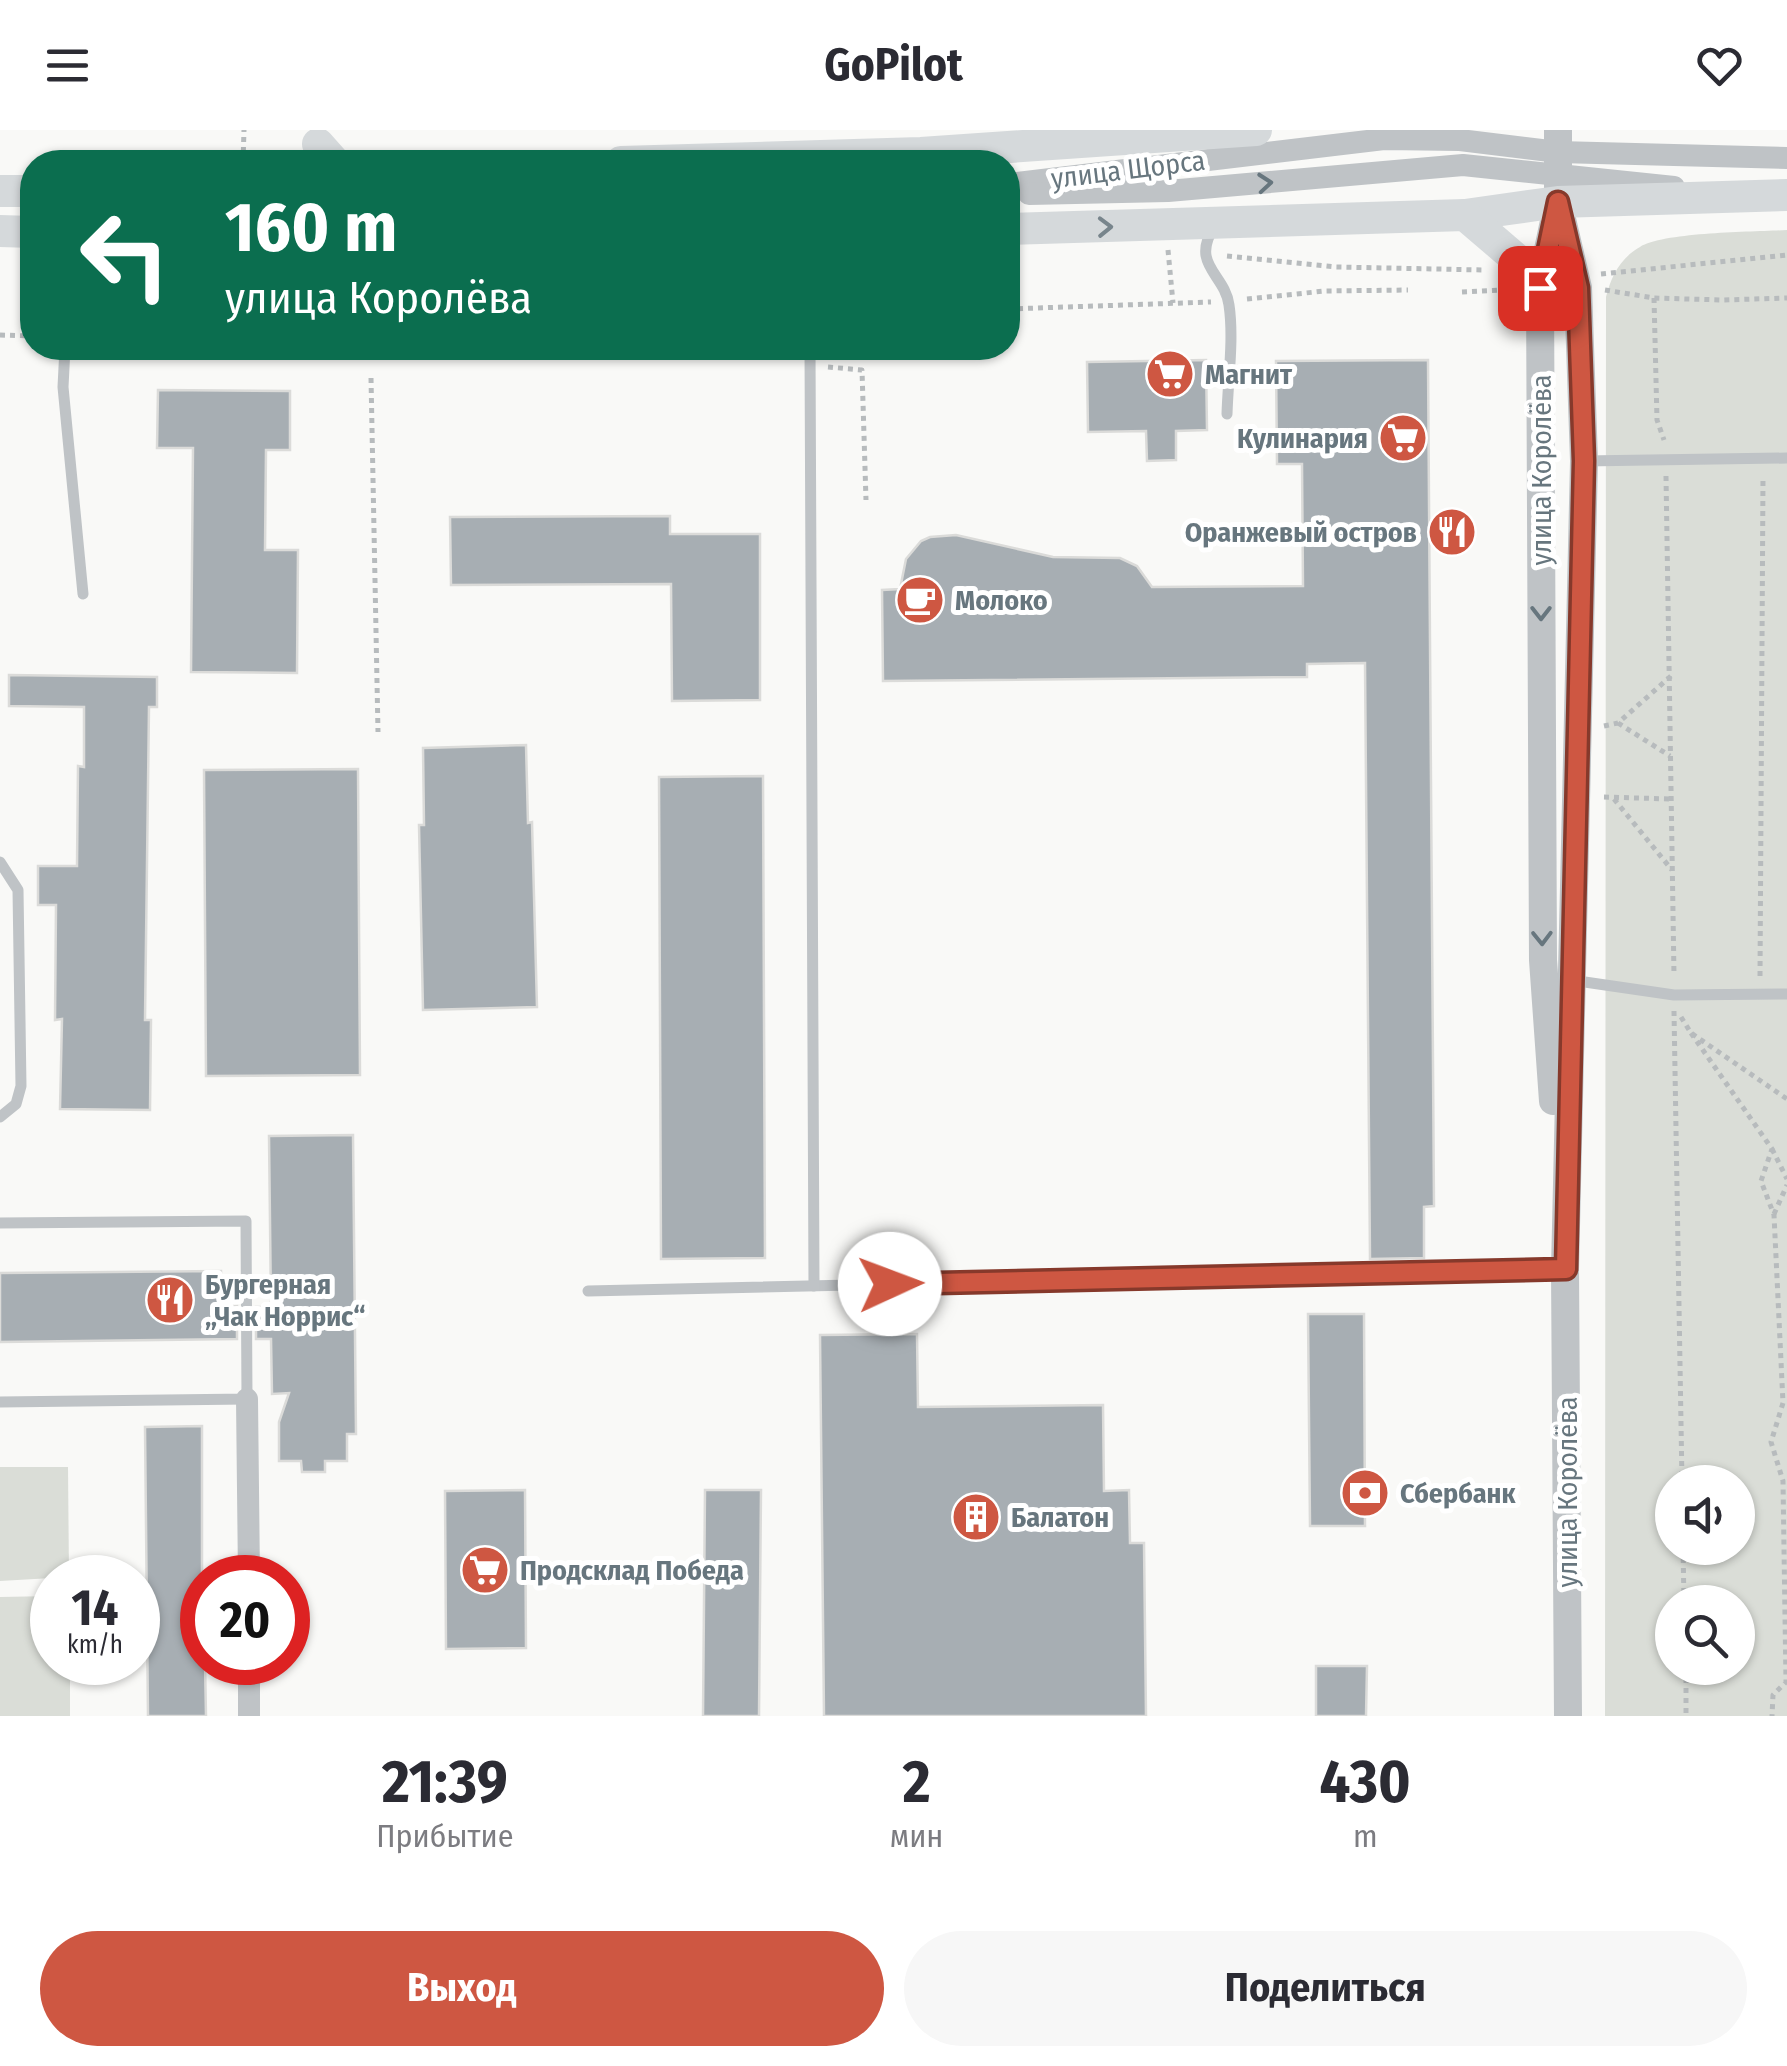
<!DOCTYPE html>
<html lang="ru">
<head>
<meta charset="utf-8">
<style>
  body { margin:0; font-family:"Fira Sans Condensed",sans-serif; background:#f7f7f7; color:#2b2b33; height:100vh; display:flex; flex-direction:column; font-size:38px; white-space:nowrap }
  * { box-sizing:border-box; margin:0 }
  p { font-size:32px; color:#7c7c81 }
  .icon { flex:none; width:55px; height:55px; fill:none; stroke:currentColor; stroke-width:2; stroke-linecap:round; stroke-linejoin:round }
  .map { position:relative; height:1586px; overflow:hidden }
  .drawer { display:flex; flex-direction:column; background:#fff; flex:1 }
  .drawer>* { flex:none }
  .guide { position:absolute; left:20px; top:20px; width:1000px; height:210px; border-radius:40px; box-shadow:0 2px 8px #0004; background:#0b6e4f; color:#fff; overflow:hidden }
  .controls { position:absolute; left:1655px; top:1335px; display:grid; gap:20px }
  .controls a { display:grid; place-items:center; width:100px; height:100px; border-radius:50%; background:#fff; box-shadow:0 2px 8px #0004; font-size:50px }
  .speed { position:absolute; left:30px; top:1425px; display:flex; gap:20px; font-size:50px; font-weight:700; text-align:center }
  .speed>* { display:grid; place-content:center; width:130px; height:130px; border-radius:50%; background:#fff; box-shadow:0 2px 8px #0004; line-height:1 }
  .speed small { font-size:25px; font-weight:400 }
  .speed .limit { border:15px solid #d22; background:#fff; color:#111 }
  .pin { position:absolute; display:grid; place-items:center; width:85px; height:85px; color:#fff; margin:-42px; border-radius:20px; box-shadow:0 5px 15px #0006 }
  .me { position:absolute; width:110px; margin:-55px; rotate:88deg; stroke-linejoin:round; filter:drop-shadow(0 0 8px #0008) }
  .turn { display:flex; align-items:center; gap:35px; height:210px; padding:0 40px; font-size:45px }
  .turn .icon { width:130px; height:130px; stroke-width:2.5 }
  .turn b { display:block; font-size:70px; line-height:85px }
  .eta { display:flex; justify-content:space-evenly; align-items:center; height:170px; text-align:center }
  .eta b { font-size:60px; font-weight:700; line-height:70px }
  .cta { display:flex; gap:20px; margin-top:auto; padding:20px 40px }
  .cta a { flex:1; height:115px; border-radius:60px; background:#ce5742; color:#fff; font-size:40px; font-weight:700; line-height:115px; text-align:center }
  .cta a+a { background:#f7f7f7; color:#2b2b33 }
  header { display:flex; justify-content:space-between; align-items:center; height:130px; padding:0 40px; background:#fff; font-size:45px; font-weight:700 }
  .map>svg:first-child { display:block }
</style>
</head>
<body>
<header><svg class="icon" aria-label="menu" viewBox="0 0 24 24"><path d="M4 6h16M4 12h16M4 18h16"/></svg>GoPilot<svg class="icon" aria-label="heart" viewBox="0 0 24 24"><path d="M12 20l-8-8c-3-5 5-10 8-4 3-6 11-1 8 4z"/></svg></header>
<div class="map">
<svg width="1787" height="1586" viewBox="0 0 1787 1586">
  <rect width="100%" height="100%" fill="#f9f9f7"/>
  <g fill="#daddd7" fill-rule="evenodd">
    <path d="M1787,100V1586H1605L1606,167C1611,147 1620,128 1640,117C1664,102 1755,102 1787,100ZM1672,1352H1738V1418H1672ZM1672,1472H1738V1538H1672Z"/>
    <polygon points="0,1337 68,1337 69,1447 0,1451"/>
    <polygon points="52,1466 52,1532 70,1533 70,1586 0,1586 0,1467"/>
  </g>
  <g fill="#a7aeb3" stroke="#dbdbd9" stroke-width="2.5">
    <polygon points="1206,230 1207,300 1176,301 1176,330 1147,331 1146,301 1088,302 1087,232"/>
    <polygon points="1428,230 1434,1076 1424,1077 1424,1128 1370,1129 1365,533 1307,534 1307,547 883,551 882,460 900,459 906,429 921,411 930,407 956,405 1053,427 1120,428 1137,436 1152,457 1303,456 1302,334 1277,334 1276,231"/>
    <polygon points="158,260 290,261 290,320 266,320 265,420 298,420 297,543 191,542 193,318 157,318"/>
    <polygon points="670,386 670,404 760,404 760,570 672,571 671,454 451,455 450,387"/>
    <polygon points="9,545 157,547 157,577 149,577 145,890 151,890 150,980 60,979 62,889 55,890 56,775 38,775 38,736 77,736 78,636 84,637 84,577 9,576"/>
    <polygon points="526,615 528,693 532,692 537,877 423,880 419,695 424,695 423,618"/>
    <polygon points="358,639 360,945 206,946 204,640"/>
    <polygon points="763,646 765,1128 661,1129 659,647"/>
    <polygon points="353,1005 356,1304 347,1304 347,1331 325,1331 325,1342 302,1342 301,1331 279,1331 279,1292 289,1263 272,1264 271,1209 256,1209 256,1177 271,1177 269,1006"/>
    <polygon points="221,1141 222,1176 237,1176 237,1209 0,1212 0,1143"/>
    <polygon points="1308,1184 1364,1184 1365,1396 1310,1396"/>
    <polygon points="917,1204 918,1277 1103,1275 1104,1361 1129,1360 1130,1413 1144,1413 1146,1586 824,1586 820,1205"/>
    <polygon points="202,1296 202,1532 205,1532 206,1586 148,1586 145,1297"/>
    <polygon points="525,1360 526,1518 446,1519 445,1361"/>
    <polygon points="705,1360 761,1360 759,1586 703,1586"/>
    <polygon points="1316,1536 1367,1536 1366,1586 1316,1586"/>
  </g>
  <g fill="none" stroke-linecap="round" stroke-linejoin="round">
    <g stroke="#b7bbbd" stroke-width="5" stroke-dasharray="5 5" stroke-linecap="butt">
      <polyline points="243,32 244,0"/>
      <polyline points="1168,120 1173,173"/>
      <polyline points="1227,126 1336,137 1485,140"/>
      <polyline points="1601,144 1787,125"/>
      <polyline points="1605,160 1654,168 1723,170 1787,168"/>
      <polyline points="1462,162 1504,160"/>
      <polyline points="1654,168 1657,290 1664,310"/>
      <polyline points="1247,169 1325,161 1408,160"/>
      <polyline points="1008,179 1211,172"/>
      <polyline points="0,205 32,206"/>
      <polyline points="828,237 862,240 866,370"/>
      <polyline points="371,248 378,602"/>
      <polyline points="1666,346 1674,845"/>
      <polyline points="1618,593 1670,626"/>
      <polyline points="1604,596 1618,593 1671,546"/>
      <polyline points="1604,667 1671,669"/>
      <polyline points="1614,669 1672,740"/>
      <polyline points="1760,846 1763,347"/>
      <polyline points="1674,881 1682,1352"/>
      <polyline points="1681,887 1691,903 1787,969"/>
      <polyline points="1691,903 1772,1019 1761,1051 1774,1085 1783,1273 1771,1312 1783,1351 1786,1552 1773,1565 1772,1586"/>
      <polyline points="1772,1019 1787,1049"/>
      <polyline points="1774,1084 1787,1055"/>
      <polyline points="1683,1418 1684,1472"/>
      <polyline points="1686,1538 1686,1586"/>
    </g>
    <g stroke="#bfc3c6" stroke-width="11">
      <path d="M1214,97C1190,135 1225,144 1229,175C1234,209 1228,249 1227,284"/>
      <polyline points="65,218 63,257 83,464"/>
      <polyline points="810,218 814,1156"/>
      <polyline points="1584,331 1787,328"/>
      <polyline points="0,732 18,760 21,956 16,974 0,987"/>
      <polyline points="1571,850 1674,865 1787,864"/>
      <polyline points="0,1093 246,1091 247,1269 0,1272"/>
      <polyline points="588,1161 1565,1139"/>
    </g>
    <g stroke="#bfc3c6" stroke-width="22">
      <polyline points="1008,54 1384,9 1460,10 1558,22 1787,28"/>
      <polyline points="1029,64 1168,61 1463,35 1674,57"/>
      <polyline points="247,1269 249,1448"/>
      <polyline points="249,1532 249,1586"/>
    </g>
    <g stroke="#bfc3c6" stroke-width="28">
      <polyline points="1558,72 1578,158 1584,331 1565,1139 1568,1586"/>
      <polyline points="1553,971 1543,830 1540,158 1558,72 1558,0"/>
    </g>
    <g stroke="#d5d9db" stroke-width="32">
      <polyline points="318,14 334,32"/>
      <polyline points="621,32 921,23 1256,0"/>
      <polyline points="0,61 32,61"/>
      <polyline points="1465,85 1558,72 1787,65"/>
      <polyline points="1008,99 1465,85 1521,133 1540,158"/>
      <polyline points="0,101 32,102"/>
    </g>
  </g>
  <defs><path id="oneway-chevron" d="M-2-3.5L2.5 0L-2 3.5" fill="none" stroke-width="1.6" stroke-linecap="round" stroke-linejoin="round" transform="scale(2.5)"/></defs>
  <g stroke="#67767e">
    <use href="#oneway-chevron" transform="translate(1265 53) rotate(-5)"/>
    <use href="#oneway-chevron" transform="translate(1541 483) rotate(90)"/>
    <use href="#oneway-chevron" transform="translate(1542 808) rotate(89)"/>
  </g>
  <use stroke="#78858c" href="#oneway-chevron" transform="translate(1105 97) rotate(-1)"/>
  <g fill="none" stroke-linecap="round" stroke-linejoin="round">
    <g stroke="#86392b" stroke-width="25">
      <polyline id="route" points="890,1154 1566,1139 1584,331 1578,158 1558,72 1540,158"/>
    </g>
    <use href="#route" stroke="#ce5742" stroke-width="18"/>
  </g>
  <defs>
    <g id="supermarket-disc" transform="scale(2.5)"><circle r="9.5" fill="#ce5742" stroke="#fff"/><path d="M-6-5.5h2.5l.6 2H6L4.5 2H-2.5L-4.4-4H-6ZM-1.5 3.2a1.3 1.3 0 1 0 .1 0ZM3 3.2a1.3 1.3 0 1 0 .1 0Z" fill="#fff"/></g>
    <g id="restaurant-disc" transform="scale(2.5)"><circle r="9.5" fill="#ce5742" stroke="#fff"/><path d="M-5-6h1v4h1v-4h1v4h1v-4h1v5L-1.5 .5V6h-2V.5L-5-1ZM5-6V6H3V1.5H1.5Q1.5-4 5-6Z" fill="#fff"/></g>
    <g id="cafe-disc" transform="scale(2.5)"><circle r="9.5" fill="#ce5742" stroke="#fff"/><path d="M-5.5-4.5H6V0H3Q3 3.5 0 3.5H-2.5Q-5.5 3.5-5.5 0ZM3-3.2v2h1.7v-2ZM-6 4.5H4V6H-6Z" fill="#fff"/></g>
    <g id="bank-disc" transform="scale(2.5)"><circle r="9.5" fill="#ce5742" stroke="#fff"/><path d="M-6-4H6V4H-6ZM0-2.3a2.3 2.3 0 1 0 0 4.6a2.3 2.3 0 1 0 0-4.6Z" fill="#fff"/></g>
    <g id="building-disc" transform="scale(2.5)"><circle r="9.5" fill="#ce5742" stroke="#fff"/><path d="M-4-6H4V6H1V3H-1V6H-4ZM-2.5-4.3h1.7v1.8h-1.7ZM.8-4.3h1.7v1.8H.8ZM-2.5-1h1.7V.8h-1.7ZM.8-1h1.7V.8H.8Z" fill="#fff"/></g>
  </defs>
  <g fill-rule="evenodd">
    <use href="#supermarket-disc" x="1170" y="244"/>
    <use href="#supermarket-disc" x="1403" y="308"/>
    <use href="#restaurant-disc" x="1452" y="402"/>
    <use href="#cafe-disc" x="920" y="470"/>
    <use href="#restaurant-disc" x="170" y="1170"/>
    <use href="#bank-disc" x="1365" y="1363"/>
    <use href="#building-disc" x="976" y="1387"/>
    <use href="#supermarket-disc" x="485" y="1440"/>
  </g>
  <g text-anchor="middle" stroke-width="10" stroke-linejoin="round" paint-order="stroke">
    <g font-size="28" fill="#67767e" stroke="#fff">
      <text transform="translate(1128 39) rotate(-7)" y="10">улица Щорса</text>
      <text transform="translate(1541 340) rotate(-90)" y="10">улица Королёва</text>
      <text transform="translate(1567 1362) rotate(-90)" y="10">улица Королёва</text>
    </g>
    <g font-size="28" font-weight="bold" fill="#67767e" stroke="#fff" text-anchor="start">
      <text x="1205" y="254">Магнит</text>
      <text x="1368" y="318" text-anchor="end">Кулинария</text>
      <text x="1417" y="412" text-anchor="end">Оранжевый остров</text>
      <text x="955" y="480">Молоко</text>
      <text x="205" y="1164">Бургерная<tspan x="205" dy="32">„Чак Норрис“</tspan></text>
      <text x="1400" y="1373">Сбербанк</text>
      <text x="1011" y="1397">Балатон</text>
      <text x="520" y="1450">Продсклад Победа</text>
    </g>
  </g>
</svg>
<div class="controls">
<a><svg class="icon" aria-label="sound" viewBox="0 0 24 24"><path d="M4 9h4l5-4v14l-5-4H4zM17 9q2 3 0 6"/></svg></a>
<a><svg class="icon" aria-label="search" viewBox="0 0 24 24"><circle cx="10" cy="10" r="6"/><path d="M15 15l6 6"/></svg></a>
</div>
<div class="speed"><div>14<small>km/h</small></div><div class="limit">20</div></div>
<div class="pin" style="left:1540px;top:158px;background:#d93025"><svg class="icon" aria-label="arrive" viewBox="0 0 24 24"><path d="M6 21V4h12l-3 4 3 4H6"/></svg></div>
<svg class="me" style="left:890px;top:1154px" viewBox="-20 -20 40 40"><circle r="19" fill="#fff"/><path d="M0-13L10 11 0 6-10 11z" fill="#ce5742"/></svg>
<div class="guide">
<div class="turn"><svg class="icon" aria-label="left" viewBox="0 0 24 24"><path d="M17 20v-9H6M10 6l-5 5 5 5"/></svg><div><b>160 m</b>улица Королёва</div></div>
</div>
</div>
<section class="drawer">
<div class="eta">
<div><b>21:39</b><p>Прибытие</p></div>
<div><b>2</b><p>мин</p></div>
<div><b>430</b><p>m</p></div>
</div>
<div class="cta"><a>Выход</a><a>Поделиться</a></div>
</section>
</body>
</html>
